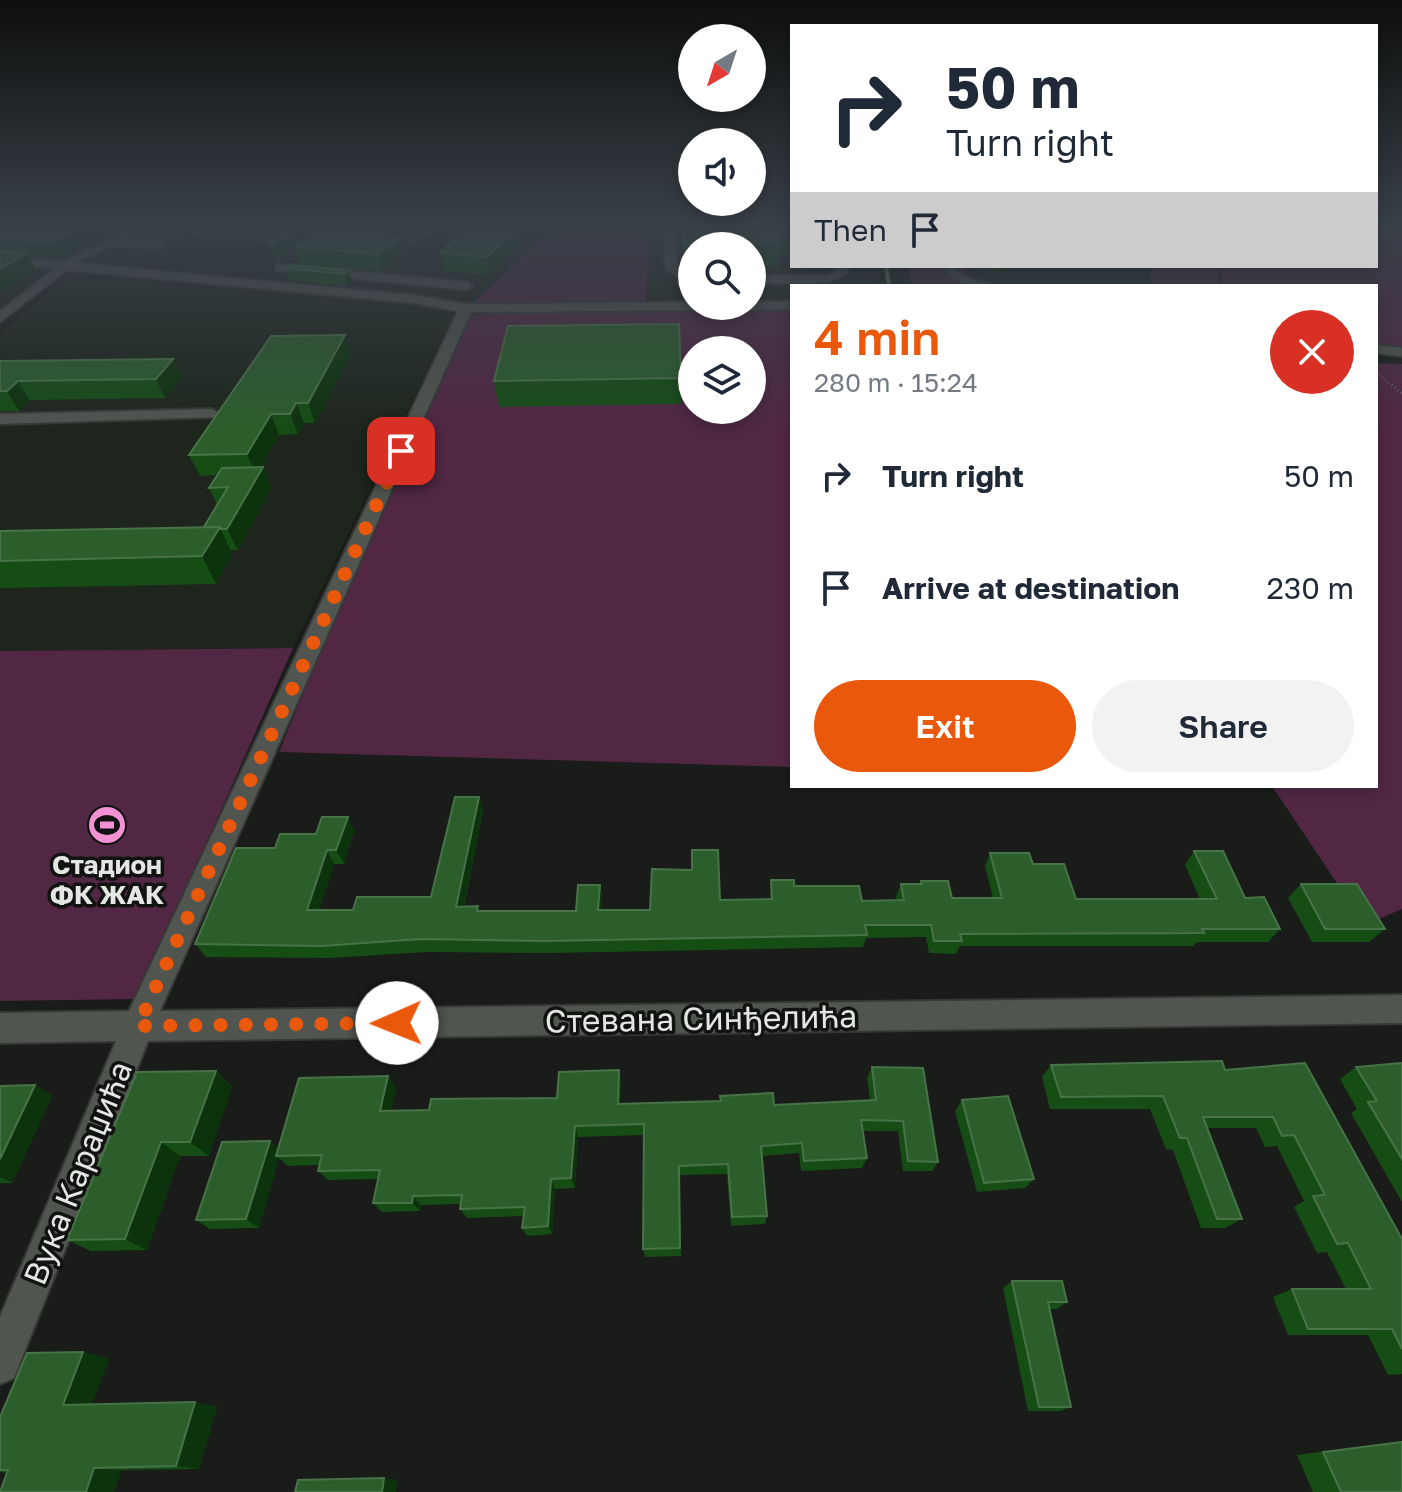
<!DOCTYPE html>
<html lang="en">
<head>
<meta charset="utf-8">
<style>
  body { margin:0; font-family:"Golos Text",sans-serif; background:#f2f2f3; color:#1f2937; height:100vh; display:flex; flex-direction:column; font-size:30px; white-space:nowrap }
  * { box-sizing:border-box; margin:0 }
  p { font-size:26px; color:#747a83 }
  .icon { flex:none; width:44px; height:44px; fill:none; stroke:currentColor; stroke-width:2; stroke-linecap:round; stroke-linejoin:round }
  .map { position:relative; flex:1; overflow:hidden }
  .drawer { position:absolute; left:790px; top:284px; width:588px; height:504px; display:flex; flex-direction:column; background:#fff; border-radius:0px; box-shadow:0 4px 12px #0003 }
  .drawer>* { flex:none }
  .banner { position:absolute; left:790px; top:24px; width:588px; height:244px; border-radius:0px; box-shadow:0 4px 12px #0003; background:#fff; color:#1f2937; overflow:hidden }
  .needle { width:52px; rotate:219deg }
  .tools { position:absolute; left:678px; top:24px; display:grid; gap:16px }
  .tools a { display:grid; place-items:center; width:88px; height:88px; border-radius:50%; background:#fff; box-shadow:0 4px 12px #0003; font-size:40px }
  .pin { position:absolute; display:grid; place-items:center; width:68px; height:68px; color:#fff; margin:-34px; border-radius:16px; box-shadow:0 4px 12px #0006 }
  .me { position:absolute; width:88px; margin:-44px; rotate:269deg; stroke-linejoin:round; filter:drop-shadow(0 0 6px #0008) }
  .turn { display:flex; align-items:center; gap:28px; height:168px; padding:0 24px; font-size:36px }
  .turn .icon { width:104px; height:104px; stroke-width:2.5 }
  .turn b { display:block; font-size:56px; line-height:68px }
  .then { display:flex; align-items:center; height:76px; padding:0 24px; background:#0003; gap:16px; font-size:30px }
  .round { display:grid; place-items:center; flex:none; width:84px; height:84px; border-radius:42px; background:#f2f2f3 }
  .head { display:flex; align-items:center; justify-content:space-between; height:136px; padding:0 24px }
  h1 { font-size:48px; font-weight:600; line-height:60px; color:#ea580c }
  .button { display:flex; gap:16px; margin-top:auto; padding:16px 24px }
  .button a { flex:1; height:92px; border-radius:48px; background:#ea580c; color:#fff; font-size:32px; font-weight:600; line-height:92px; text-align:center }
  .button a+a { background:#f2f2f3; color:#1f2937 }
  ul { padding:0; list-style:none }
  li { display:flex; align-items:center; gap:24px; height:112px; padding:0 24px }
  li div { flex:1 }
  li b { display:block; font-size:30px }
  li em { font-style:normal }
  .map>svg:first-child { display:block }
</style>
</head>
<body>
<div class="map">
<svg width="1402" height="1492" viewBox="0 0 1402 1492">
  <rect width="100%" height="100%" fill="#191c18"/>
  <g fill="#1d251c">
    <polygon points="47,224 558,224 471,305 0,257"/>
    <polygon points="650,224 792,224 792,266 875,266 879,286 792,286 792,299 752,300 752,246 692,246 692,301 646,302"/>
    <polygon points="0,263 55,268 0,312"/>
    <polygon points="967,266 1151,266 1151,286 961,286"/>
    <polygon points="73,270 419,304 450,310 453,317 293,648 0,651 0,334"/>
  </g>
  <g fill="#512744" fill-rule="evenodd">
    <polygon points="558,224 650,224 646,302 471,305"/>
    <polygon points="1376,224 1402,224 1402,349 1376,345 1376,286 1223,286 1218,266 1376,266"/>
    <polygon points="908,266 967,266 961,286 912,286"/>
    <polygon points="1151,266 1216,266 1221,286 1151,286"/>
    <path d="M792,308V767L279,752L459,315ZM692,350H752V410H692Z"/>
    <polygon points="1376,363 1402,364 1402,909 1365,925 1272,786 1376,786"/>
    <polygon points="293,648 137,999 0,1001 0,651"/>
  </g>
  <g fill="none" stroke-linecap="round" stroke-linejoin="round">
    <g stroke="#6b9368" stroke-width="4">
      <polyline points="886,266 889,286"/>
      <polyline points="727,310 762,309"/>
      <polyline points="482,312 590,311"/>
    </g>
    <g stroke="#363835" stroke-width="4">
      <g id="minor">
        <polygon points="428,224 440,224 416,242 408,242 408,238"/>
        <polygon points="664,224 674,224 677,267 692,275 692,284 665,269"/>
        <polygon points="124,232 130,235 127,238 162,241 168,244 162,247 110,246 75,263 413,295 466,304 692,302 692,306 741,306 734,310 471,312 160,1011 1402,995 1402,1023 148,1041 14,1378 0,1384 0,1317 116,1041 0,1043 0,1013 129,1011 458,311 413,303 67,270 0,322 0,311 54,269 0,264 0,256 62,262"/>
        <polygon points="280,264 467,282 473,286 467,290 276,271 276,265"/>
        <polygon points="837,266 849,266 847,274 827,283 752,284 752,276 826,275 835,272"/>
        <polygon points="945,266 957,266 957,271 970,279 997,286 966,286 947,275"/>
        <polygon points="792,301 792,309 752,310 745,306 752,306 752,302"/>
        <polygon points="1376,345 1402,348 1402,356 1376,353"/>
        <polygon points="212,409 220,414 218,417 0,424 0,414"/>
      </g>
    </g>
    <polyline stroke="#656864" stroke-width="3" stroke-dasharray="1 3" stroke-linecap="butt" points="1376,372 1402,394"/>
    <use href="#minor" fill="#515550" fill-rule="evenodd"/>
  </g>
  <g fill="#154d15">
    <polygon points="0,224 130,224 60,259 28,256 36,270 0,292"/>
    <polygon points="135,224 421,224 402,238 405,253 383,271 301,264 296,250 281,260 275,259 270,244 194,236 184,241 141,236"/>
    <polygon points="483,224 490,275 444,271 440,253 473,234"/>
    <polygon points="679,224 792,224 792,254 779,254 778,266 752,267 752,246 692,246 692,268 685,268"/>
    <polygon points="977,266 1000,266 999,270 977,268"/>
    <polygon points="286,268 349,270 352,282 347,286 289,280"/>
    <polygon points="351,354 315,423 304,423 298,434 279,435 260,467 263,467 271,488 238,550 231,550 232,554 216,584 0,588 0,531 204,527 217,505 209,488 217,475 200,476 189,455"/>
    <polygon points="0,361 182,377 165,398 29,400 19,411 0,411"/>
    <polygon points="681,378 682,404 499,407 494,381"/>
    <polygon points="479,797 483,811 464,907 480,911 576,911 600,885 602,898 601,910 650,910 720,900 770,899 771,880 862,901 897,900 896,897 901,884 920,884 921,881 952,898 993,898 985,866 990,853 1033,864 1076,899 1200,899 1185,865 1194,851 1280,929 1268,942 1197,942 1193,946 960,946 956,954 929,953 926,937 866,938 863,947 548,953 427,952 330,958 206,957 195,944 275,848 316,834 348,817 354,830 344,864 334,864 319,910 353,910 431,897"/>
    <polygon points="1301,884 1385,929 1369,942 1312,942 1288,898"/>
    <polygon points="1305,1063 1402,1239 1402,1374 1388,1375 1368,1335 1288,1335 1273,1297 1292,1289 1346,1289 1327,1252 1317,1253 1294,1207 1304,1201 1277,1146 1265,1147 1256,1128 1208,1128 1242,1219 1225,1228 1201,1228 1173,1150 1166,1149 1150,1109 1050,1109 1042,1077 1051,1065 1225,1070"/>
    <polygon points="1402,1064 1402,1202 1351,1113 1357,1109 1340,1079 1356,1067"/>
    <polygon points="872,1067 938,1162 932,1171 903,1171 898,1131 862,1131 867,1158 862,1168 801,1171 799,1153 762,1156 767,1216 765,1224 731,1226 727,1174 679,1175 681,1256 645,1257 643,1249 644,1135 578,1137 575,1188 555,1189 552,1234 527,1236 522,1228 524,1216 467,1218 460,1209 461,1204 421,1205 420,1211 382,1212 373,1203 378,1179 328,1180 318,1171 319,1165 288,1166 279,1158 259,1228 210,1229 196,1220 270,1141 278,1149 388,1076 396,1088 391,1111 429,1110 557,1098 619,1070 621,1081 620,1104 774,1105 870,1100 867,1078"/>
    <polygon points="216,1071 232,1087 209,1156 180,1156 147,1250 91,1251 67,1240"/>
    <polygon points="35,1085 52,1096 12,1183 0,1183 0,1086"/>
    <polygon points="962,1100 1034,1179 1025,1188 977,1192 955,1111"/>
    <polygon points="1012,1281 1067,1302 1057,1309 1049,1309 1071,1407 1060,1411 1028,1411 1003,1288"/>
    <polygon points="83,1352 109,1359 92,1404 195,1402 217,1407 199,1469 121,1470 114,1492 0,1492 7,1473 0,1472 0,1417"/>
    <polygon points="1402,1441 1402,1492 1313,1492 1297,1455"/>
  </g>
  <g fill="#0d330d">
    <polygon points="90,224 130,224 60,259 51,242"/>
    <polygon points="179,224 189,224 194,236 184,241 178,225"/>
    <polygon points="307,224 337,224 295,247 296,250 281,260 275,243"/>
    <polygon points="395,224 421,224 402,238 405,253 383,271 378,254 380,235"/>
    <polygon points="523,224 543,224 490,275 487,257"/>
    <polygon points="27,253 36,270 0,292 0,269"/>
    <polygon points="349,270 352,282 347,286 344,274"/>
    <polygon points="345,335 351,354 315,423 308,403"/>
    <polygon points="173,359 182,377 165,398 156,379"/>
    <polygon points="18,381 29,400 19,411 7,391"/>
    <polygon points="296,403 304,423 298,434 290,414"/>
    <polygon points="271,414 279,435 256,475 247,454"/>
    <polygon points="263,467 271,488 238,550 227,529"/>
    <polygon points="220,527 232,554 216,584 202,556"/>
    <polygon points="479,797 483,811 461,919 456,907"/>
    <polygon points="348,817 354,830 344,864 336,850"/>
    <polygon points="327,850 334,864 315,923 307,910"/>
    <polygon points="600,885 602,898 600,923 598,910"/>
    <polygon points="619,1070 621,1081 620,1115 618,1104"/>
    <polygon points="216,1071 232,1087 209,1156 190,1142"/>
    <polygon points="388,1076 396,1088 389,1122 380,1111"/>
    <polygon points="35,1085 52,1096 12,1183 0,1177 0,1159"/>
    <polygon points="575,1126 578,1137 575,1188 571,1178"/>
    <polygon points="270,1141 281,1152 276,1156 279,1158 259,1228 246,1219"/>
    <polygon points="161,1142 180,1156 147,1250 125,1239"/>
    <polygon points="551,1179 555,1189 552,1234 548,1226"/>
    <polygon points="413,1196 421,1205 420,1211 412,1203"/>
    <polygon points="83,1352 109,1359 90,1410 63,1405"/>
    <polygon points="195,1402 217,1407 199,1469 176,1466"/>
    <polygon points="94,1468 121,1470 114,1492 86,1492"/>
    <polygon points="384,1478 398,1480 396,1492 382,1492"/>
  </g>
  <g fill="#2b5e2b" stroke="#487348" stroke-width="2">
    <polygon points="7,224 90,224 51,242 0,238 0,227"/>
    <polygon points="229,224 307,224 275,243 269,243 292,230"/>
    <polygon points="331,224 395,224 380,235 401,237 378,254 295,247"/>
    <polygon points="483,224 523,224 487,257 440,253 462,234 473,234"/>
    <polygon points="682,224 792,224 792,232 776,232 780,243 684,245"/>
    <polygon points="0,251 27,253 0,269"/>
    <polygon points="291,265 349,270 344,274 286,268"/>
    <polygon points="679,324 681,378 494,381 508,326"/>
    <polygon points="345,335 308,403 296,403 290,414 271,414 247,454 189,455 271,336"/>
    <polygon points="173,359 156,379 18,381 7,391 0,391 0,361"/>
    <polygon points="263,467 227,529 220,529 220,527 204,527 228,487 209,488 222,468"/>
    <polygon points="220,527 202,556 0,561 0,531"/>
    <polygon points="455,797 479,797 456,907 478,906 477,911 576,911 578,885 600,885 598,910 650,910 652,869 692,870 692,850 718,850 720,900 772,899 771,880 794,880 794,886 859,886 862,901 904,900 901,884 922,884 921,881 948,881 952,898 1002,898 990,853 1029,853 1033,864 1064,864 1076,899 1217,899 1194,851 1223,851 1245,898 1264,897 1280,929 1202,929 1204,933 960,934 962,941 934,941 931,925 865,925 867,935 545,941 421,939 322,946 195,944 236,848 275,848 280,834 316,834 322,817 348,817 336,850 327,850 307,910 353,910 357,897 431,897"/>
    <polygon points="1301,884 1357,884 1385,929 1325,929"/>
    <polygon points="1222,1061 1225,1070 1305,1063 1402,1239 1402,1349 1392,1329 1308,1329 1292,1289 1371,1289 1348,1243 1337,1244 1313,1196 1325,1195 1294,1135 1282,1136 1273,1117 1203,1117 1242,1219 1217,1219 1187,1138 1180,1138 1163,1096 1061,1097 1051,1065"/>
    <polygon points="1401,1063 1402,1064 1402,1159 1368,1102 1377,1101 1356,1067"/>
    <polygon points="872,1067 923,1068 938,1162 908,1161 903,1121 861,1120 867,1158 804,1161 802,1143 761,1146 767,1216 732,1217 728,1164 679,1166 680,1248 643,1249 644,1124 575,1126 571,1178 551,1179 548,1226 522,1228 525,1207 460,1209 462,1195 413,1196 412,1203 373,1203 380,1170 318,1171 322,1155 276,1156 299,1078 388,1076 380,1111 429,1110 431,1099 557,1098 559,1072 619,1070 618,1104 721,1101 720,1096 773,1093 774,1105 876,1100"/>
    <polygon points="216,1071 190,1142 161,1142 125,1239 67,1240 137,1072"/>
    <polygon points="35,1085 0,1159 0,1086"/>
    <polygon points="1008,1096 1034,1179 984,1183 962,1100"/>
    <polygon points="270,1141 246,1219 196,1220 222,1142"/>
    <polygon points="1012,1281 1062,1281 1067,1302 1048,1302 1071,1407 1039,1407"/>
    <polygon points="83,1352 63,1405 195,1402 176,1466 94,1468 86,1492 0,1492 8,1470 0,1470 0,1417 27,1353"/>
    <polygon points="1402,1442 1402,1492 1341,1492 1323,1452"/>
    <polygon points="384,1478 382,1492 295,1492 298,1480"/>
  </g>
  <linearGradient id="sky" x2="0" y2="1"><stop stop-color="#0e0f0d"/><stop offset="0.52" stop-color="#384048"/><stop offset="1" stop-color="#384048" stop-opacity="0"/></linearGradient>
  <rect width="1402" height="433" fill="url(#sky)"/>
  <g fill="none" stroke-linecap="round" stroke-linejoin="round">
    <polyline stroke="#ea580c" stroke-width="14" stroke-dasharray="0 25.2" points="397,1023 138,1026 401,451"/>
  </g>
  <defs>
    <g id="stadium-disc" transform="scale(2)"><circle r="9.5" fill="#f391d5" stroke="#10130f"/><path d="M0-5a6.5 5 0 1 0 0 10a6.5 5 0 1 0 0-10ZM-3.5-1.8h7v3.6h-7Z" fill="#111"/></g>
  </defs>
  <g fill-rule="evenodd">
    <use href="#stadium-disc" x="107" y="825"/>
  </g>
  <g text-anchor="middle" stroke-width="7" stroke-linejoin="round" paint-order="stroke">
    <g font-size="26" font-weight="bold" fill="#e3e6e3" stroke="#10130f">
      <text x="107" y="874">Стадион<tspan x="107" dy="30">ФК ЖАК</tspan></text>
    </g>
    <g font-size="32" fill="#e3e6e3" stroke="#10130f">
      <text transform="translate(701 1019) rotate(-1)" y="11">Стевана Синђелића</text>
      <text transform="translate(78 1173) rotate(-68)" y="11">Вука Караџића</text>
    </g>
  </g>
</svg>
<div class="tools">
<a><svg class="needle" viewBox="-14 -14 28 28"><path d="M0-13l5 13h-10z" fill="#e53935"/><path d="M0 13l5-13h-10z" fill="#747a83"/></svg></a>
<a><svg class="icon" aria-label="sound" viewBox="0 0 24 24"><path d="M4 9h4l5-4v14l-5-4H4zM17 9q2 3 0 6"/></svg></a>
<a><svg class="icon" aria-label="search" viewBox="0 0 24 24"><circle cx="10" cy="10" r="6"/><path d="M15 15l6 6"/></svg></a>
<a><svg class="icon" aria-label="layers" viewBox="0 0 24 24"><path d="M12 4l9 5-9 5-9-5zM3 14l9 5 9-5"/></svg></a>
</div>
<div class="pin" style="left:401px;top:451px;background:#d93025"><svg class="icon" aria-label="arrive" viewBox="0 0 24 24"><path d="M6 21V4h12l-3 4 3 4H6"/></svg></div>
<svg class="me" style="left:397px;top:1023px" viewBox="-20 -20 40 40"><circle r="19" fill="#fff"/><path d="M0-13L10 11 0 6-10 11z" fill="#ea580c"/></svg>
<div class="banner">
<div class="turn"><svg class="icon" aria-label="right" viewBox="0 0 24 24"><path d="M7 20v-9h11M14 6l5 5-5 5"/></svg><div><b>50 m</b>Turn right</div></div>
<div class="then">Then<svg class="icon" aria-label="arrive" viewBox="0 0 24 24"><path d="M6 21V4h12l-3 4 3 4H6"/></svg></div>
</div>
<section class="drawer">
<div class="head"><div><h1>4 min</h1><p>280 m · 15:24</p></div><a class="round" style="background:#d93025;color:#fff"><svg class="icon" aria-label="close" viewBox="0 0 24 24"><path d="M6 6l12 12M18 6L6 18"/></svg></a></div>
<ul>
<li><svg class="icon" aria-label="right" viewBox="0 0 24 24"><path d="M7 20v-9h11M14 6l5 5-5 5"/></svg><div><b>Turn right</b></div><em>50 m</em></li>
<li><svg class="icon" aria-label="arrive" viewBox="0 0 24 24"><path d="M6 21V4h12l-3 4 3 4H6"/></svg><div><b>Arrive at destination</b></div><em>230 m</em></li>
</ul>
<div class="button"><a>Exit</a><a>Share</a></div>
</section>
</div>
</body>
</html>
